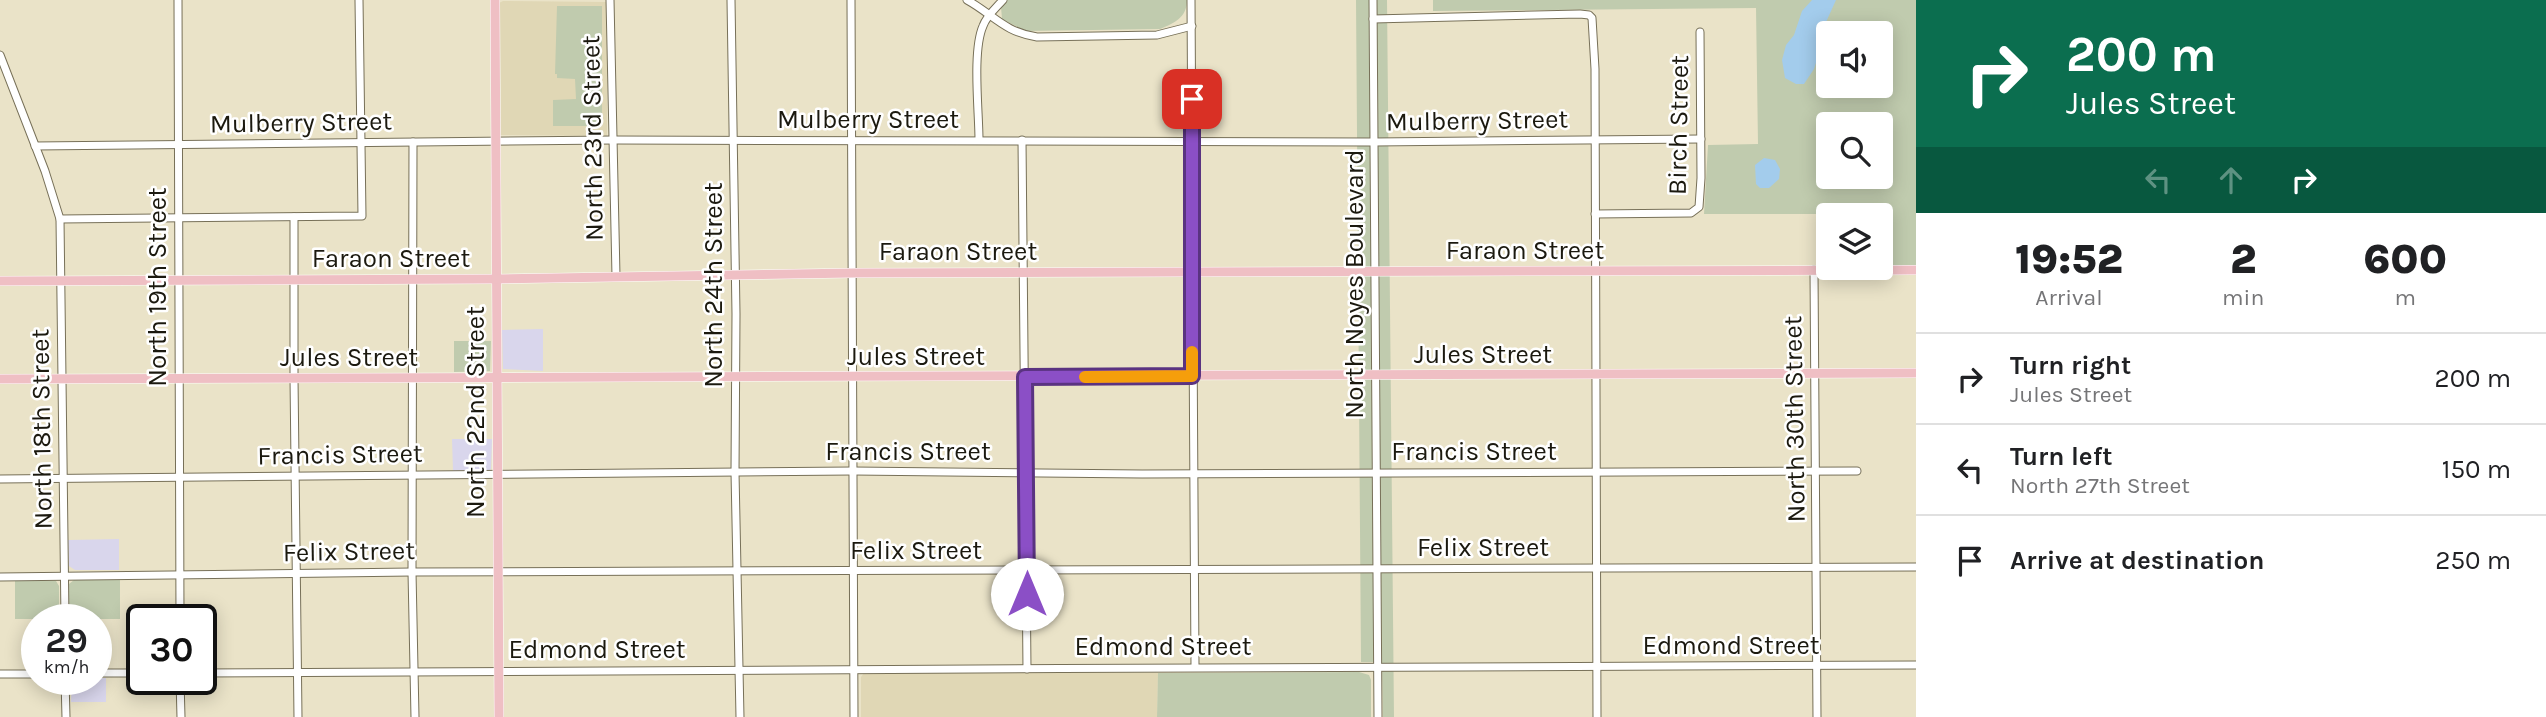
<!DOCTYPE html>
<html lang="en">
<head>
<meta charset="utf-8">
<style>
  body { margin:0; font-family:Karla,sans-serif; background:#f2f2f2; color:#202124; height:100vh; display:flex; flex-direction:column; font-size:26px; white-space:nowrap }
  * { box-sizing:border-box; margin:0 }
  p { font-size:23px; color:#757577 }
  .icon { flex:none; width:38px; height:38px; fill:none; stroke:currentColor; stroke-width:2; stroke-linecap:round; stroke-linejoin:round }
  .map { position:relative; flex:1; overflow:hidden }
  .panel { display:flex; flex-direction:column; background:#fff; width:630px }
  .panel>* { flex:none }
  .guide { background:#0b6e4f; color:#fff; overflow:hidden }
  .tools { position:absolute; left:1816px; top:21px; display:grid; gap:14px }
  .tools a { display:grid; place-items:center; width:77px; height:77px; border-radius:7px; background:#fff; box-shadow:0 4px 18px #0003; font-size:35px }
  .speed { position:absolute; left:21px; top:604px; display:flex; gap:14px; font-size:35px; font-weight:700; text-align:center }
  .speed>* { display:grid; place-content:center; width:91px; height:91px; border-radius:50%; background:#fff; box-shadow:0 4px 18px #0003; line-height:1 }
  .speed small { font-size:18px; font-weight:400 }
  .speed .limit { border:4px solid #111; border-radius:10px; background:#fff; color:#111 }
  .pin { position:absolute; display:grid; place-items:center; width:60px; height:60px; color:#fff; margin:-30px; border-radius:14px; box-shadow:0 4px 10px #0006 }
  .me { position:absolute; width:77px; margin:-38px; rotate:0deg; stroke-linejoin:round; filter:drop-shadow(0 0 5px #0008) }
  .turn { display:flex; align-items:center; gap:24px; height:147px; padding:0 35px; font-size:32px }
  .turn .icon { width:91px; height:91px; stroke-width:2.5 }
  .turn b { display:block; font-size:49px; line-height:60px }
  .lanes { display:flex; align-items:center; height:66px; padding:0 35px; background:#0003; justify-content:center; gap:35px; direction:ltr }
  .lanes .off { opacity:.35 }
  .eta { display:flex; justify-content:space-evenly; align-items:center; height:119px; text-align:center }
  .eta b { font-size:42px; font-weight:800; line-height:49px }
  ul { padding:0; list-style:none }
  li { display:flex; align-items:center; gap:21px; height:91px; padding:0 35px; border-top:2px solid #e0e0e0 }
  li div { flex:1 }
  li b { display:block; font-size:26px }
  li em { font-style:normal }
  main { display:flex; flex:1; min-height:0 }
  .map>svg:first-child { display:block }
</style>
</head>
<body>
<main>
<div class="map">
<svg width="1916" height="717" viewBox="0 0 1916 717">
  <rect width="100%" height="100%" fill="#eae3c8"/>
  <g fill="#d9d6ec">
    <polygon points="543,329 543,371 503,369 502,330"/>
    <polygon points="452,439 492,439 491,469 489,471 453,471"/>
    <polygon points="119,539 119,570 75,570 69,566 68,540"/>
    <polygon points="106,678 106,702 71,702 72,679"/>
  </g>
  <g fill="#e0d7b5">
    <polygon points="503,1 606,2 607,4 607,136 499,135 499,3"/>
    <polygon points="864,673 1158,673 1157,717 861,717 861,677"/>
  </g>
  <g fill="#c0cbae" fill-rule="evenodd">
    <path d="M1007,0H1187C1187,18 1174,23 1160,29L1025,31L1002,19L1001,7Z"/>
    <polygon points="1356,0 1387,0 1394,717 1383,717 1382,662 1361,662"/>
    <path d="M1433,0H1916V265H1892V214H1704L1708,145L1758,144L1756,8L1433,11ZM1829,33H1881V86H1829ZM1829,124H1881V177H1829Z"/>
    <polygon points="557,6 602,6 602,126 553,126 553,100 576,99 575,79 557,78 557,74 555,74"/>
    <polygon points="454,341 491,341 490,371 454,372"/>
    <polygon points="74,580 120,580 120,619 69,619 69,584"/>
    <polygon points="15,581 56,581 59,586 59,619 15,619"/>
    <polygon points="1359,672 1369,675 1371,680 1371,717 1157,717 1158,673"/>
  </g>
  <g fill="#a3ccec">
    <polygon points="1812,0 1836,0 1822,31 1821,47 1814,69 1804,84 1796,84 1785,78 1782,60 1786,45 1794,35 1802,11"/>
    <polygon points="1764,158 1775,160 1780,169 1779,179 1769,188 1760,188 1756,184 1755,165"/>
  </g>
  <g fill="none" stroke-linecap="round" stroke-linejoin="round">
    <g stroke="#777058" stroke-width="9">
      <g id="minor">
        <polyline points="178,0 180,620"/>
        <polyline points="610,0 616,276"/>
        <polyline points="731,0 736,314 735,472 740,717"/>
        <polyline points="851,0 854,717"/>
        <path d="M967,0C994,15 1004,32 1037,37L1157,35L1192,26"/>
        <polyline points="1191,0 1195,667"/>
        <polyline points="1373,0 1378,717"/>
        <polyline points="1373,19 1580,14 1589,15 1592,18 1595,69 1597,717"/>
        <polyline points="0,55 45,171 60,219 65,620"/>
        <path d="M979,140C979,111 972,51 983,26C987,15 996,8 1003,0"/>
        <polyline points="1022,140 1027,669"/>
        <polyline points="413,142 412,572 415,717"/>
        <polyline points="35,146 614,140 1374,142 1701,139"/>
        <polyline points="1595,214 1691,213 1699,207 1701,178 1700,32"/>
        <polyline points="294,217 294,378 298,717"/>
        <polyline points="60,219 362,216 359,0"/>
        <polyline points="1814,270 1817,717"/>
        <polyline points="0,479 853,471 1142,474 1857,471"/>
        <polyline points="0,577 412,572 1916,567"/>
        <polyline points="96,673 142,673"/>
        <path d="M201,673C773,670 1344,667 1916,665"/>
        <polyline points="0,674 37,674"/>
        <polyline points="65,679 66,717"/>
        <polyline points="180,679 181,717"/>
      </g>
    </g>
    <g stroke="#fff" stroke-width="10">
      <g id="major">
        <polyline points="495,0 499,717"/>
        <polyline points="0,281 496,279 854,273 1916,270"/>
        <polyline points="0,379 1916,373"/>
      </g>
    </g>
    <use href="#minor" stroke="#fff" stroke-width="7"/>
    <use href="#major" stroke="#efbfc4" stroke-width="9"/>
  </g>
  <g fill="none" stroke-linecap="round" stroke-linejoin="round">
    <g stroke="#5a3381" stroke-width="18">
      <polyline id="route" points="1027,594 1025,377 1192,376 1192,99"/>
    </g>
    <use href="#route" stroke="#8b4fc6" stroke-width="12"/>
    <polyline stroke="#f59e0b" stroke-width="12" points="1085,377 1192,376 1192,352"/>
  </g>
  <g text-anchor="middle" stroke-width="5" stroke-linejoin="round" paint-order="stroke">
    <g font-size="26" fill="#1b190f" stroke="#fff">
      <text x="868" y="128">Mulberry Street</text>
      <text transform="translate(1477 120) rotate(-1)" y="9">Mulberry Street</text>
      <text transform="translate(301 122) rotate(-1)" y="9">Mulberry Street</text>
      <text transform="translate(1678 125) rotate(-89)" y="9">Birch Street</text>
      <text transform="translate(592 138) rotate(-91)" y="9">North 23rd Street</text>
      <text x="1525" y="259">Faraon Street</text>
      <text x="958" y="260">Faraon Street</text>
      <text x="391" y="267">Faraon Street</text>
      <text transform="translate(1354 284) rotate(-90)" y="9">North Noyes Boulevard</text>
      <text transform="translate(713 285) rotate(-90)" y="9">North 24th Street</text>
      <text transform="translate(157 287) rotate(-90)" y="9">North 19th Street</text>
      <text x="1483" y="363">Jules Street</text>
      <text x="916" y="365">Jules Street</text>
      <text x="349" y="366">Jules Street</text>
      <text transform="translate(475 412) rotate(-90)" y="9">North 22nd Street</text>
      <text transform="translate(1794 419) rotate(-91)" y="9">North 30th Street</text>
      <text transform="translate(41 429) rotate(-91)" y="9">North 18th Street</text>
      <text x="908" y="460">Francis Street</text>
      <text x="1474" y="460">Francis Street</text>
      <text transform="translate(340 454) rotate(-1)" y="9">Francis Street</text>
      <text x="1483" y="556">Felix Street</text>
      <text x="916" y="559">Felix Street</text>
      <text transform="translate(349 551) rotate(-1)" y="9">Felix Street</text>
      <text x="1731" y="654">Edmond Street</text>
      <text x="1163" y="655">Edmond Street</text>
      <text x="597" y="658">Edmond Street</text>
    </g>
  </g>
</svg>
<div class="tools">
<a><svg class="icon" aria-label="sound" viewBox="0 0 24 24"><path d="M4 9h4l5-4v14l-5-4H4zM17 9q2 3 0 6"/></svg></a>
<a><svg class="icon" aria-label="search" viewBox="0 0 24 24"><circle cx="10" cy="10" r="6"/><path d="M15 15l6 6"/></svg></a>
<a><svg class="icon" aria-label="layers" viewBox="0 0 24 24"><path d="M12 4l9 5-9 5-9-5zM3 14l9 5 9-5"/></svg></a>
</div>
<div class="speed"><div>29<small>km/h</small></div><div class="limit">30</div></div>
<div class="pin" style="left:1192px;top:99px;background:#d93025"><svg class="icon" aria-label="arrive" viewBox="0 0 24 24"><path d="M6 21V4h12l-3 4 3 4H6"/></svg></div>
<svg class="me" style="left:1027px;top:594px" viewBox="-20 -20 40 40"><circle r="19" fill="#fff"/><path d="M0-13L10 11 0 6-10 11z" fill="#8b4fc6"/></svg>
</div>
<section class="panel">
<div class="guide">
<div class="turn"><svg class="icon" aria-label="right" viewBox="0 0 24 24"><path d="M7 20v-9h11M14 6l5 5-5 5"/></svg><div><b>200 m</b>Jules Street</div></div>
<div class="lanes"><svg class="icon off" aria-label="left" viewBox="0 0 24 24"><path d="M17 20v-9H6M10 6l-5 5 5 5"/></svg><svg class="icon off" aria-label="ahead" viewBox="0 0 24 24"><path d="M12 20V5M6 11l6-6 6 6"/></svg><svg class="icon" aria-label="right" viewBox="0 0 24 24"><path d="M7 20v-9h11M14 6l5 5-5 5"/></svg></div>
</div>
<div class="eta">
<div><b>19:52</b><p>Arrival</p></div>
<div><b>2</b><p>min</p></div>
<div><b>600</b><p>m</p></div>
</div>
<ul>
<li><svg class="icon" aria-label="right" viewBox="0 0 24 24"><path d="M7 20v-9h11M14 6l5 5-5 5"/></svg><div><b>Turn right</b><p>Jules Street</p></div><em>200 m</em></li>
<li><svg class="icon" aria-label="left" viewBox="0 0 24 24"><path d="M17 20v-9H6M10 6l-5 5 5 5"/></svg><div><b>Turn left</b><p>North 27th Street</p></div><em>150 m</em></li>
<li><svg class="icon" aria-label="arrive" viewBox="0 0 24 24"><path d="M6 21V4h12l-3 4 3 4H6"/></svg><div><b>Arrive at destination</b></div><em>250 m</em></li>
</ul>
</section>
</main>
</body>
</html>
